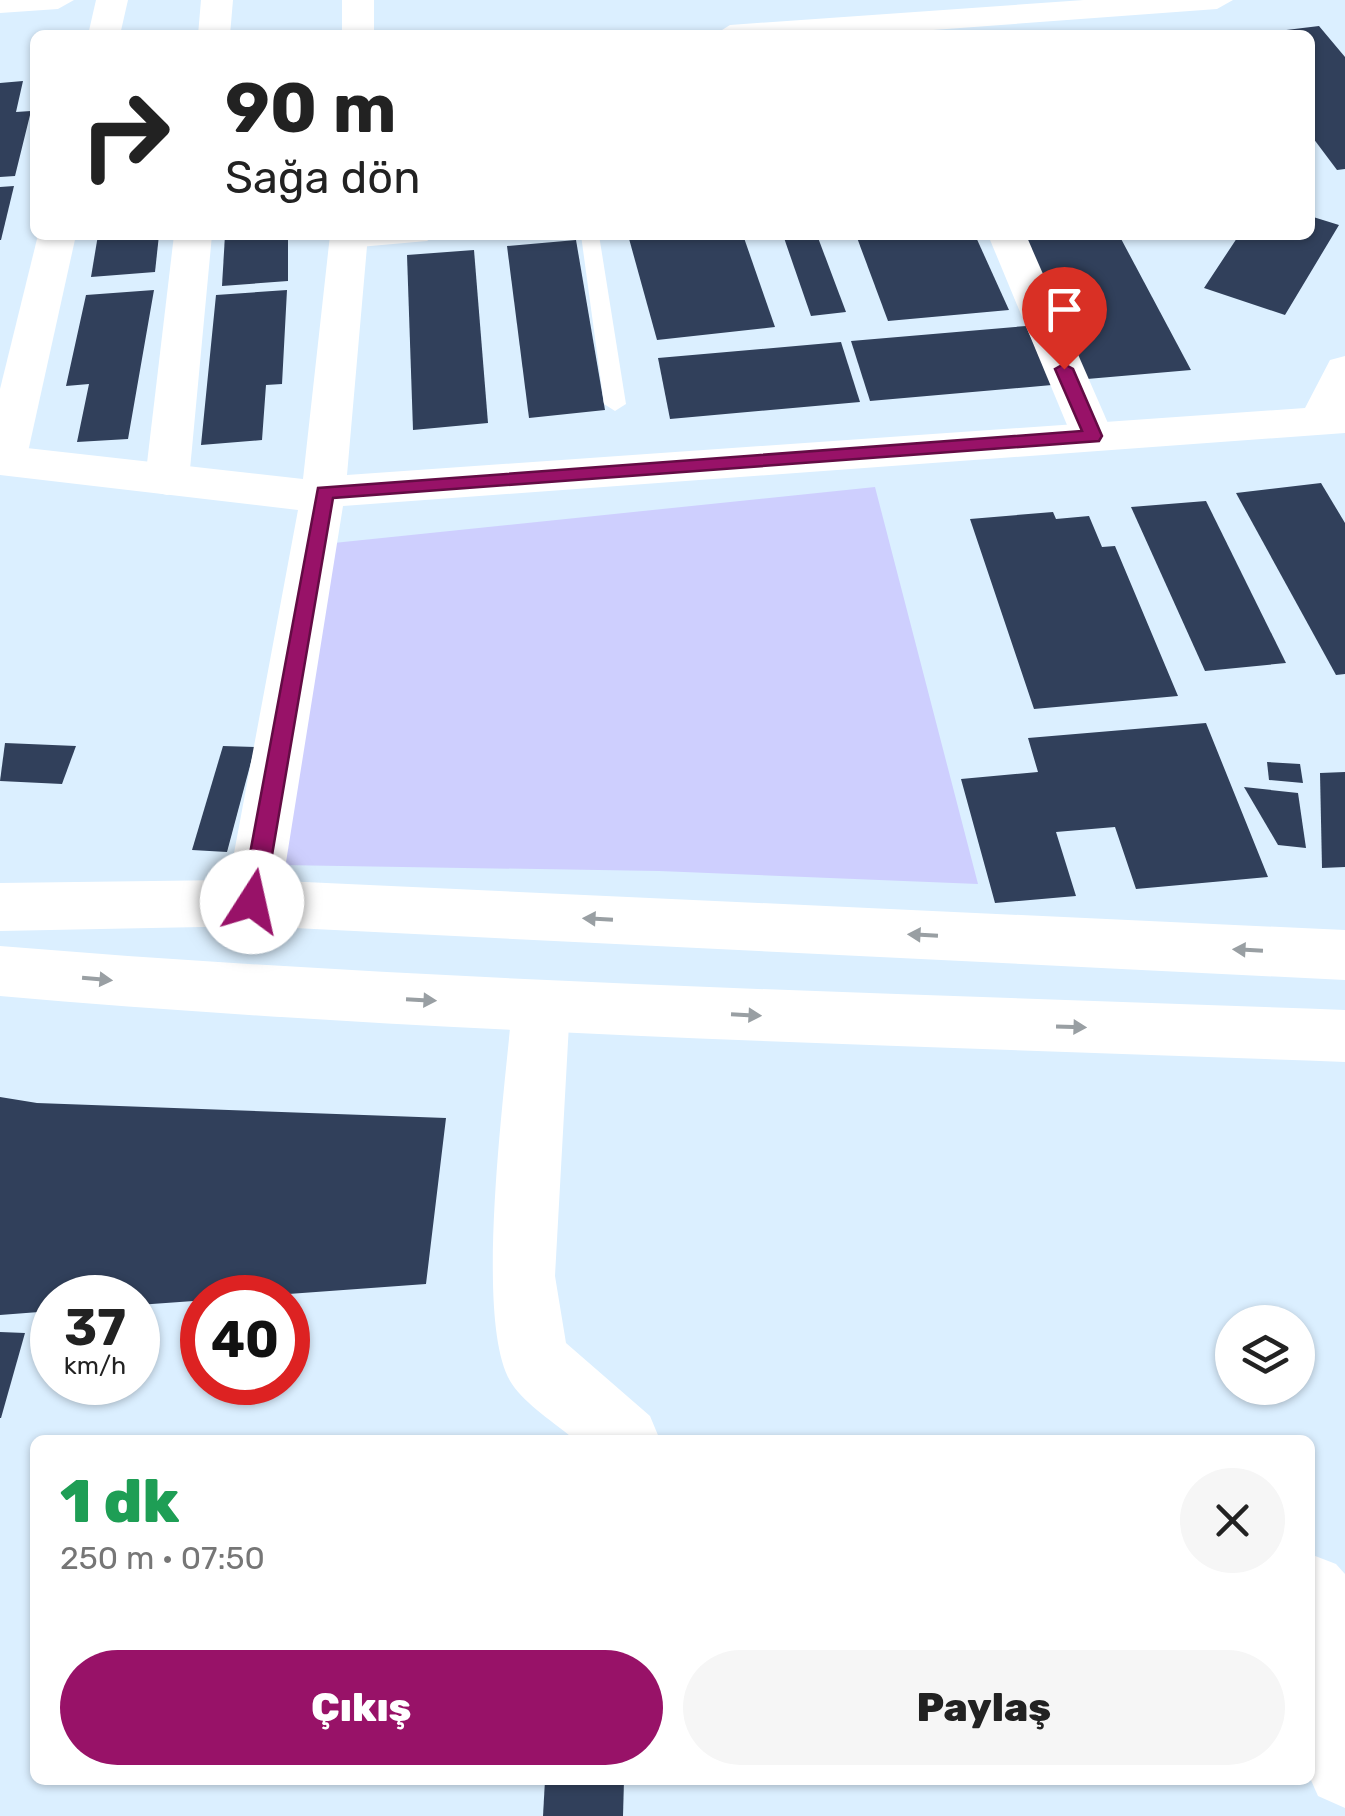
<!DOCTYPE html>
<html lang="tr">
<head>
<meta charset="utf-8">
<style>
  body { margin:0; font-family:Rubik,sans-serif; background:#f6f6f6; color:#222; height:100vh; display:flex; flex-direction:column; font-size:38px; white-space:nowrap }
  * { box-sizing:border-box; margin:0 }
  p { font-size:32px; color:#767676 }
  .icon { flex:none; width:55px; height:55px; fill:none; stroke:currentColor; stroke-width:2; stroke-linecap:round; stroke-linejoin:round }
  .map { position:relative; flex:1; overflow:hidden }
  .details { position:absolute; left:30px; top:1435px; width:1285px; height:350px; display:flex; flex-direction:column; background:#fff; border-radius:15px; box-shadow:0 2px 8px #0004 }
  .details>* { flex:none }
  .guide { position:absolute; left:30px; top:30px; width:1285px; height:210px; border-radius:15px; box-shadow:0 2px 8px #0004; background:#fff; color:#222; overflow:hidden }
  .buttons { position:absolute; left:1215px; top:1305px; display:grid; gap:20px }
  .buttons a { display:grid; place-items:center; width:100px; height:100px; border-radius:50%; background:#fff; box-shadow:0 2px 8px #0004; font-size:50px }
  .speed { position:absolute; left:30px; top:1275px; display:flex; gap:20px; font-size:50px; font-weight:700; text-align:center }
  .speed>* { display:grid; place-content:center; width:130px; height:130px; border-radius:50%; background:#fff; box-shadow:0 2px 8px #0004; line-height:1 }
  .speed small { font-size:25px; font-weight:400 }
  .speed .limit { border:15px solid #d22; background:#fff; color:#111 }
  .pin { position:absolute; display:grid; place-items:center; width:85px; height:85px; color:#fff; margin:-102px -42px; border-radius:50% 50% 50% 0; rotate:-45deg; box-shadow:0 0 10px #0007 }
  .pin .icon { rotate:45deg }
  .me { position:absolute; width:110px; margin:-55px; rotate:10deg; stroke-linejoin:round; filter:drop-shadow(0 0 8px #0008) }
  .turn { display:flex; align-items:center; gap:35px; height:210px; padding:0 30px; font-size:45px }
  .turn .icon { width:130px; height:130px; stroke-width:2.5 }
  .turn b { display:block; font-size:70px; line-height:85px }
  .round { display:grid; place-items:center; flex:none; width:105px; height:105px; border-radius:52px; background:#f6f6f6 }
  .headline { display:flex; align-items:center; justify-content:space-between; height:170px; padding:0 30px }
  h1 { font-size:60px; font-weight:800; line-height:75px; color:#1e9e55 }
  .cta { display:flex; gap:20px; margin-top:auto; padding:20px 30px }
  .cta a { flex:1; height:115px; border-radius:60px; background:#981268; color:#fff; font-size:40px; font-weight:800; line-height:115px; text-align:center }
  .cta a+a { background:#f6f6f6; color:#222 }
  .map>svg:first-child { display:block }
</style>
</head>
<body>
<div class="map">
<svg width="1345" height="1816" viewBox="0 0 1345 1816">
  <rect width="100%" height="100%" fill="#dbefff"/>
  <polygon fill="#cecffe" points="875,487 978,884 659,871 280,865 324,544"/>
  <g fill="#31405b">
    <polygon points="1319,26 1345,57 1345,169 1337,170 1310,134 1310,35 1245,35"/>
    <polygon points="23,81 16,112 31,111 15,176 0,177 0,83"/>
    <polygon points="14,186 1,240 0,240 0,187"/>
    <polygon points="1310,216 1339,225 1285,315 1204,288 1239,235 1310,235"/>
    <polygon points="98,235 159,235 155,272 91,277"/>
    <polygon points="225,235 288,235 288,281 222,286"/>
    <polygon points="628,235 743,235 775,327 657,340"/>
    <polygon points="783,235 817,235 846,312 811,316"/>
    <polygon points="856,235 975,235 1009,310 888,321"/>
    <polygon points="1020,235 1119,235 1191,370 1087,379"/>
    <polygon points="576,240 605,410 529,418 507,246"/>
    <polygon points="474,250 488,423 413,430 407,255"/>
    <polygon points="154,290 128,439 77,442 89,384 66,386 86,295"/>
    <polygon points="287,290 282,384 266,385 262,440 201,445 216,295"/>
    <polygon points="1026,326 1052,385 870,401 851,341"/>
    <polygon points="841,342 860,402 670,419 658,358"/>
    <polygon points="1321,483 1345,523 1345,674 1336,675 1236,493"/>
    <polygon points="1206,501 1286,663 1205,671 1131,507"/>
    <polygon points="1053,512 1056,519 1089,516 1102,547 1115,546 1178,696 1034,709 970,519"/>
    <polygon points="1206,723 1268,877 1136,889 1115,827 1056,832 1076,896 995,903 961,779 1038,772 1028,738"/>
    <polygon points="5,743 76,746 62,784 0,781"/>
    <polygon points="223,746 255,747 227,852 192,850"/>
    <polygon points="1267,762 1300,764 1303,783 1269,780"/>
    <polygon points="1345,772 1345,867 1322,868 1320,773"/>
    <polygon points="1244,787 1298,793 1306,848 1278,845"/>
    <polygon points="0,1097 37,1103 446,1118 426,1284 138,1305 138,1298 52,1298 52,1311 0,1315"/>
    <polygon points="0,1332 25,1333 1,1418 0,1418"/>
    <polygon points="545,1780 624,1780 623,1816 543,1816"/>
  </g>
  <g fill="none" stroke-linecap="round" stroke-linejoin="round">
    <g fill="#fff" fill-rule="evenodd">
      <polygon points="363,235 436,235 427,241 348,248 339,242"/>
      <polygon points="581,235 599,235 626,404 615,411 604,404"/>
    </g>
    <g fill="#fff" fill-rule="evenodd">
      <polygon points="96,0 128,0 120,35 88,35"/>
      <polygon points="201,0 233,0 230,35 198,35"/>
      <polygon points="1084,0 1233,0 1217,9 865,35 714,35 730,25"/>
      <polygon points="38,235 76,235 26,461 19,471 0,475 0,389"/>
      <polygon points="174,235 212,235 189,480 183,491 167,495 151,491 145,480"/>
      <polygon points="988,235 1026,235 1114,437 1108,447 1093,451 1078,447 1072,437"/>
      <path d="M541,980L561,988L570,1006L555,1276L566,1343L650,1416L660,1440H575C555,1423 526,1405 512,1384C472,1325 506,1084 512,1006L521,988Z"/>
      <polygon points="1310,1554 1336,1564 1345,1574 1345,1808 1318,1796 1310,1778"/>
    </g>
    <g fill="#fff" fill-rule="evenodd">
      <polygon points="0,0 74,0 58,9 0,13"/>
      <rect x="342" y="0" width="32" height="35"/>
      <polygon points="330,235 368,235 347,475 1305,408 1330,360 1345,356 1345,433 343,506 283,881 1345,930 1345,980 252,926 0,931 0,883 229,880 298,510 0,475 0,445 303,479"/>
      <path d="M0,946C447,983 896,993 1345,1010V1062C896,1045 447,1035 0,996Z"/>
    </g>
  </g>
  <defs><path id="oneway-solid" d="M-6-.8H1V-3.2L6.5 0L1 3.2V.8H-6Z" transform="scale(2.5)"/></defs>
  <g fill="#999fa3">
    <use href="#oneway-solid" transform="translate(598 919) rotate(-177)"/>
    <use href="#oneway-solid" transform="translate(923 935) rotate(-177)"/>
    <use href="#oneway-solid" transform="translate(1248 950) rotate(-177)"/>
    <use href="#oneway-solid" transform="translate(97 979) rotate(5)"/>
    <use href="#oneway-solid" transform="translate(421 1000) rotate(3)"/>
    <use href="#oneway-solid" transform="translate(746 1015) rotate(3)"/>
    <use href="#oneway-solid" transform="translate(1071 1027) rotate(2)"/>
  </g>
  <polygon fill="#981268" stroke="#630c44" stroke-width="2.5" points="1064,364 1073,369 1102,436 1099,441 333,498 264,902 252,912 244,909 241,902 318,488 1082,431 1055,369"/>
</svg>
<div class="buttons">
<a><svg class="icon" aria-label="layers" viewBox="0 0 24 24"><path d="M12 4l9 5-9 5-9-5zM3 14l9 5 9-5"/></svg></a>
</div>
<div class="speed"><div>37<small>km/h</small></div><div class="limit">40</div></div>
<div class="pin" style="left:1064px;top:369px;background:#d93025"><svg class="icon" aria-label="arrive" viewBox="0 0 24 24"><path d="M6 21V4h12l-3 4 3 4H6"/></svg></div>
<svg class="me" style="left:252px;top:902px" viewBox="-20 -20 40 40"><circle r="19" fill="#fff"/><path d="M0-13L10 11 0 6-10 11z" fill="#981268"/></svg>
<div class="guide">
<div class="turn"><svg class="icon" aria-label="right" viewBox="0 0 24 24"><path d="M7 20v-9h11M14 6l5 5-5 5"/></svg><div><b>90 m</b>Sağa dön</div></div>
</div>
<section class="details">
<div class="headline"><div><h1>1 dk</h1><p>250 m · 07:50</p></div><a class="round"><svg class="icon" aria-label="close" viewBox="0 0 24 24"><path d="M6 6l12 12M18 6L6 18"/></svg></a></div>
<div class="cta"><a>Çıkış</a><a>Paylaş</a></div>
</section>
</div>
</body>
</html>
